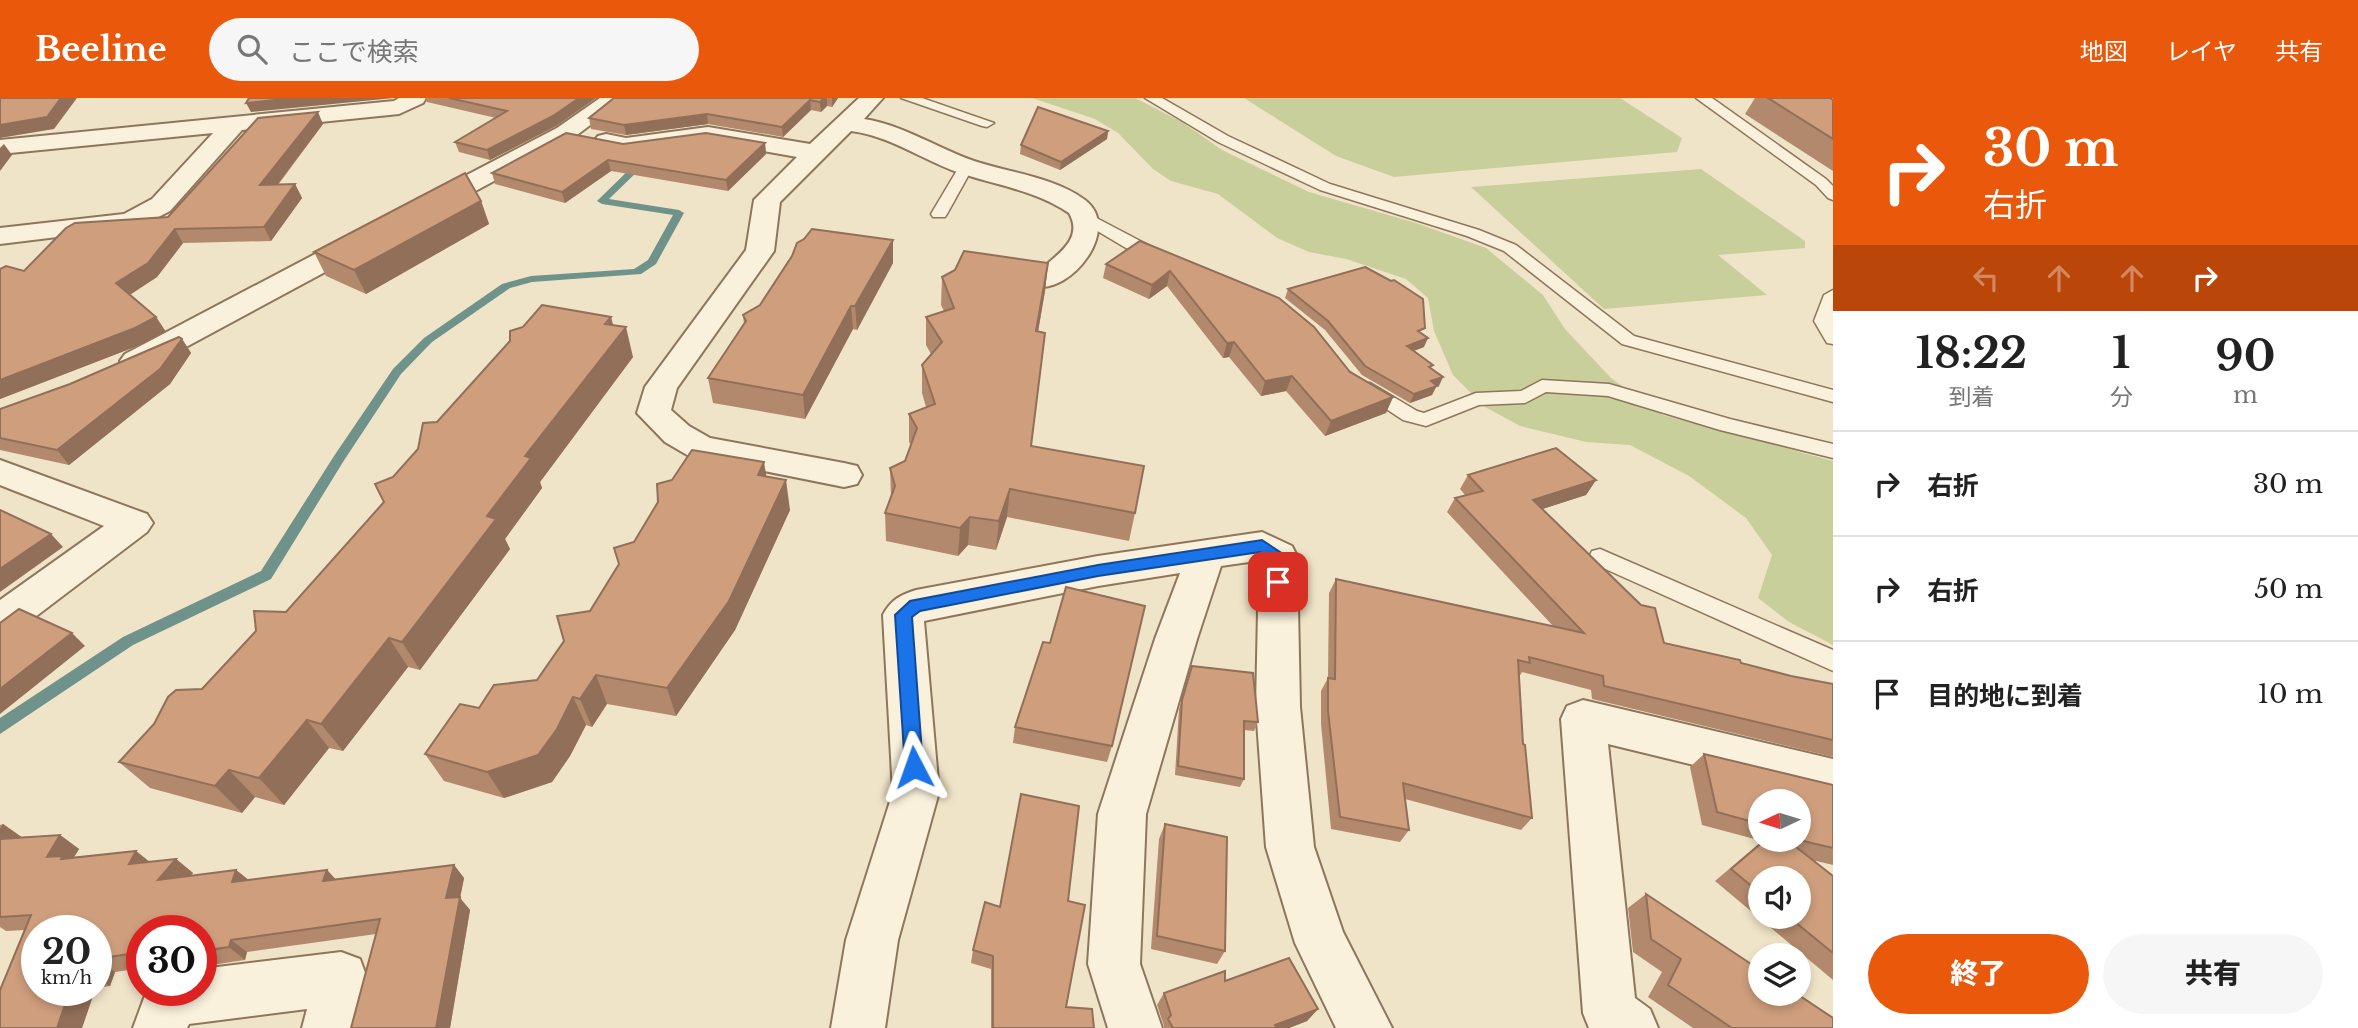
<!DOCTYPE html>
<html lang="ja">
<head>
<meta charset="utf-8">
<style>
  body { margin:0; font-family:"Libre Baskerville","Noto Sans JP",serif; background:#f6f6f6; color:#222; height:100vh; display:flex; flex-direction:column; font-size:26px; white-space:nowrap }
  * { box-sizing:border-box; margin:0 }
  p { font-size:23px; color:#767676 }
  .icon { flex:none; width:38px; height:38px; fill:none; stroke:currentColor; stroke-width:2; stroke-linecap:round; stroke-linejoin:round }
  .map { position:relative; flex:1; overflow:hidden }
  .sheet { display:flex; flex-direction:column; background:#fff; width:525px }
  .sheet>* { flex:none }
  .banner { background:#ea580c; color:#fff; overflow:hidden }
  .needle { width:46px; rotate:266deg }
  .fabs { position:absolute; left:1748px; top:691px; display:grid; gap:14px }
  .fabs a { display:grid; place-items:center; width:63px; height:63px; border-radius:50%; background:#fff; box-shadow:0 4px 10px #0003; font-size:35px }
  .speed { position:absolute; left:21px; top:817px; display:flex; gap:14px; font-size:35px; font-weight:700; text-align:center }
  .speed>* { display:grid; place-content:center; width:91px; height:91px; border-radius:50%; background:#fff; box-shadow:0 4px 10px #0003; line-height:1 }
  .speed small { font-size:18px; font-weight:400 }
  .speed .limit { border:10px solid #d22; background:#fff; color:#111 }
  .pin { position:absolute; display:grid; place-items:center; width:60px; height:60px; color:#fff; margin:-30px; border-radius:14px; box-shadow:0 4px 10px #0006 }
  .me { position:absolute; width:77px; margin:-38px; rotate:356deg; stroke-linejoin:round; filter:drop-shadow(0 0 5px #0008) }
  .turn { display:flex; align-items:center; gap:24px; height:147px; padding:0 35px; font-size:32px }
  .turn .icon { width:91px; height:91px; stroke-width:2.5 }
  .turn b { display:block; font-size:49px; line-height:60px }
  .lanes { display:flex; align-items:center; height:66px; padding:0 35px; background:#0003; justify-content:center; gap:35px; direction:ltr }
  .lanes .off { opacity:.35 }
  .eta { display:flex; justify-content:space-evenly; align-items:center; height:119px; text-align:center }
  .eta b { font-size:42px; font-weight:800; line-height:49px }
  .button { display:flex; gap:14px; margin-top:auto; padding:14px 35px }
  .button a { flex:1; height:80px; border-radius:42px; background:#ea580c; color:#fff; font-size:28px; font-weight:800; line-height:80px; text-align:center }
  .button a+a { background:#f6f6f6; color:#222 }
  ul { padding:0; list-style:none }
  li { display:flex; align-items:center; gap:21px; height:105px; padding:0 35px; border-top:2px solid #e0e0e0 }
  li div { flex:1 }
  li b { display:block; font-size:26px }
  li em { font-style:normal }
  header { display:flex; align-items:center; gap:42px; box-sizing:border-box; height:98px; padding:0 35px; background:#ea580c; color:#fff }
  header strong { font-size:33px }
  nav { display:flex; gap:38px; margin-inline-start:auto; font-size:24px }
  .search { width:490px; height:63px; background:#f6f6f6; display:flex; align-items:center; gap:18px; box-sizing:border-box; padding:0 24px; border-radius:38px; color:#767676; font-size:26px }
  main { display:flex; flex:1; min-height:0 }
  .map>svg:first-child { display:block }
</style>
</head>
<body>
<header>
<strong>Beeline</strong>
<div class="search"><svg class="icon" aria-label="search" viewBox="0 0 24 24"><circle cx="10" cy="10" r="6"/><path d="M15 15l6 6"/></svg>ここで検索</div>
<nav><a>地図</a><a>レイヤ</a><a>共有</a></nav>
</header>
<main>
<div class="map">
<svg width="1833" height="930" viewBox="0 0 1833 930">
  <rect width="100%" height="100%" fill="#f0e4c8"/>
  <g fill="#c9cf9b">
    <polygon points="1032,0 1135,0 1182,24 1222,52 1309,94 1416,125 1486,150 1543,197 1565,231 1611,280 1663,317 1833,363 1833,547 1789,524 1758,500 1772,457 1746,420 1689,378 1630,347 1586,344 1520,328 1485,309 1453,277 1434,233 1428,200 1406,181 1346,161 1309,154 1277,140 1218,96 1171,83 1153,71 1118,35 1095,21"/>
    <polygon points="1244,0 1620,0 1682,40 1677,54 1394,79 1336,58"/>
    <polygon points="1701,71 1805,143 1805,150 1718,157 1767,197 1604,211 1471,89"/>
  </g>
  <g fill="none" stroke-linecap="round" stroke-linejoin="round">
    <polygon fill="#6f938a" fill-rule="evenodd" points="637,64 649,67 642,69 609,101 679,112 684,115 656,166 641,176 532,184 510,190 432,244 401,276 343,364 271,481 133,547 0,636 0,620 123,539 261,473 334,358 393,271 424,240 502,186 531,178 634,171 648,162 673,117 602,106 597,103"/>
    <g stroke="#8d765c" stroke-width="3">
      <g id="lane">
        <polygon points="901,0 922,0 994,25 987,29 982,28"/>
        <polygon points="1145,0 1162,0 1228,38 1330,86 1479,132 1516,147 1634,238 1833,292 1833,304 1622,246 1504,153 1467,138 1320,92 1218,44"/>
        <polygon points="1696,0 1712,0 1826,81 1833,88 1833,102 1828,100 1816,87"/>
        <polygon points="966,65 973,69 947,116 945,119 933,119 931,116 959,69"/>
        <polygon points="1085,114 1165,156 1167,159 1159,164 1126,150 1079,122 1077,119"/>
        <polygon points="1833,192 1833,246 1827,245 1814,223 1824,197"/>
        <polygon points="1542,282 1609,286 1730,321 1833,346 1833,360 1720,332 1608,298 1546,294 1525,305 1479,307 1426,328 1403,322 1353,289 1356,285 1370,285 1417,313 1424,315 1476,295 1521,293"/>
        <polygon points="1600,451 1833,552 1833,573 1592,465 1589,459 1592,453"/>
      </g>
    </g>
    <g stroke="#8d765c" stroke-width="4">
      <g id="street">
        <polygon points="399,0 426,0 423,5 399,16 242,32 170,113 139,129 0,146 0,130 124,116 152,101 213,35 0,56 0,42 394,3"/>
        <polygon points="600,0 626,0 573,40 435,115 426,117 417,115 413,109 417,103 557,30"/>
        <path d="M859,0H883L864,21C903,27 937,50 974,63C1010,75 1054,79 1085,102C1123,131 1070,197 1035,188L1031,182C1045,162 1087,146 1069,115C1035,92 995,87 957,74C921,61 890,38 851,33L780,104L774,153L677,290L671,312L689,328L710,340L844,365L857,368L862,377L857,386L844,389L689,358L665,344L637,315L645,289L746,152L754,102L797,59L708,43L626,54L598,48L594,43L598,38L606,36L626,40L708,29L810,46Z"/>
        <polygon points="367,132 377,134 381,140 377,146 147,270 136,273 125,270 120,263 125,256 357,134"/>
        <polygon points="0,362 147,416 153,425 147,434 14,535 0,540 0,502 104,428 0,387"/>
        <path d="M1262,434L1292,448L1297,458L1300,609L1314,749L1343,834L1392,930H1336L1295,845L1266,749L1256,609L1259,464L1256,463L1221,468L1197,541L1146,716L1140,866L1162,930H1108L1088,866L1098,716L1155,541L1180,475L1098,488L924,523L939,694L898,842L885,930H831L846,842L893,694L883,517C891,502 900,497 916,492L1098,458Z"/>
        <polygon points="1583,602 1833,661 1833,701 1608,646 1635,900 1650,911 1658,930 1589,930 1583,915 1561,621 1567,608"/>
        <polygon points="341,854 360,861 367,880 356,930 302,930 307,911 189,926 187,930 133,930 147,892 201,892 201,871"/>
      </g>
    </g>
    <use href="#lane" fill="#faf1dc" fill-rule="evenodd"/>
    <use href="#street" fill="#faf1dc" fill-rule="evenodd"/>
  </g>
  <g fill="#b2896c" fill-rule="evenodd">
    <polygon points="425,0 596,0 556,28 490,62 459,54 455,44 496,20 427,4"/>
    <polygon points="614,0 838,0 832,9 827,8 821,14 811,12 783,39 708,26 626,37 591,31 589,20"/>
    <polygon points="1755,0 1830,0 1833,2 1833,73 1745,16"/>
    <polygon points="323,26 278,87 295,86 302,100 271,143 183,145 157,179 130,197 156,219 166,234 145,245 0,301 0,171 24,173 168,119"/>
    <polygon points="1108,33 1107,41 1060,72 1020,56 1021,47"/>
    <polygon points="765,45 766,56 728,93 611,73 565,105 495,86 492,75 623,46"/>
    <polygon points="481,103 489,126 366,196 326,178 314,154"/>
    <polygon points="893,142 893,165 857,232 853,231 805,321 713,305 708,280 744,226 743,217 760,207"/>
    <polygon points="1140,143 1393,299 1386,315 1325,338 1286,293 1261,298 1229,259 1223,260 1167,188 1149,201 1103,180 1106,166"/>
    <polygon points="1048,165 1045,193 1038,234 1031,348 1135,415 1129,443 1007,419 996,452 968,447 958,458 886,443 885,415 891,400 890,370 905,363 911,347 909,344 909,316 926,309 922,295 922,267 931,256 926,247 926,219 944,213 941,207 942,179"/>
    <polygon points="1288,191 1422,236 1424,249 1413,253 1431,270 1439,288 1436,289 1432,297 1410,305 1362,277 1325,232 1285,200"/>
    <polygon points="613,227 633,259 540,384 542,390 505,441 510,451 420,572 408,569 343,653 329,650 284,707 255,699 242,715 150,690 119,664 202,591 286,514 384,404 393,379 418,351 437,324"/>
    <polygon points="182,241 191,255 170,286 69,367 0,352 0,311 70,286"/>
    <polygon points="1468,377 1596,382 1586,397 1542,411 1664,545 1791,578 1833,586 1833,659 1592,601 1591,592 1522,574 1519,579 1523,646 1532,720 1521,732 1405,701 1409,732 1400,744 1331,731 1321,626 1321,593 1328,580 1329,495 1336,481 1554,529 1447,414 1455,400 1465,397 1460,391"/>
    <polygon points="766,378 790,412 735,532 676,618 607,606 592,629 586,627 570,658 552,684 504,700 444,683 425,656 479,610 537,582 590,513 634,444"/>
    <polygon points="1189,577 1258,624 1254,633 1244,632 1244,681 1240,689 1175,677 1179,611"/>
    <polygon points="1015,629 1112,648 1107,664 1013,645"/>
    <path d="M1704,656L1833,687V767L1812,762L1833,778V882L1715,783L1762,743L1702,727L1690,669ZM1760,704L1799,742H1760ZM1760,780L1799,819H1760Z"/>
    <polygon points="3,726 21,739 60,737 79,751 74,759 136,753 150,764 176,761 193,775 190,778 236,772 249,782 327,772 335,781 454,767 464,780 460,800 470,812 450,930 351,930 376,836 247,854 245,862 205,868 201,865 201,833 142,833 142,870 115,874 110,888 96,890 96,833 37,833 37,892 95,892 82,930 0,930 0,892 25,832 6,833 0,829 0,727"/>
    <polygon points="1165,726 1225,853 1217,866 1151,851 1159,741"/>
    <polygon points="1646,796 1833,930 1693,930 1648,899 1662,874 1633,854 1628,810"/>
    <polygon points="1068,803 1066,909 1094,930 991,930 991,871 971,865 973,852 1000,809"/>
    <polygon points="1225,883 1318,911 1307,923 1289,930 1163,930 1164,928 1157,907 1164,895"/>
  </g>
  <g fill="#916f58">
    <polygon points="61,0 77,0 54,31 0,40 0,27"/>
    <polygon points="293,0 394,0 251,14 246,5"/>
    <polygon points="579,0 596,0 556,28 490,62 487,52"/>
    <polygon points="824,0 827,0 827,8 821,14 820,4"/>
    <polygon points="832,0 838,0 832,9"/>
    <polygon points="810,2 811,12 783,39 782,29"/>
    <polygon points="318,14 323,26 267,100 260,87"/>
    <polygon points="707,16 708,26 626,37 624,27"/>
    <polygon points="1108,33 1107,41 1060,72 1061,64"/>
    <polygon points="765,45 766,56 728,93 726,82"/>
    <polygon points="4,46 12,57 0,73 0,50"/>
    <polygon points="608,62 611,73 565,105 562,94"/>
    <polygon points="295,86 302,100 271,143 264,129"/>
    <polygon points="481,103 489,126 366,196 354,172"/>
    <polygon points="175,131 183,145 157,179 126,199 116,185"/>
    <polygon points="893,142 893,165 857,232 855,208"/>
    <polygon points="1048,165 1045,193 1033,262 1036,233"/>
    <polygon points="1170,173 1167,188 1149,201 1152,187"/>
    <polygon points="851,208 853,231 805,321 803,297"/>
    <polygon points="156,219 166,234 145,245 0,301 0,282"/>
    <polygon points="611,219 617,241 626,229 633,259 540,384 542,390 505,441 510,451 420,572 402,544 487,418 525,358"/>
    <polygon points="1428,240 1424,249 1403,257 1407,248"/>
    <polygon points="182,241 191,255 170,286 69,367 57,352"/>
    <polygon points="1234,244 1229,259 1223,260 1227,245"/>
    <polygon points="1292,278 1286,293 1261,298 1265,283"/>
    <polygon points="1443,279 1439,288 1436,289 1432,297 1410,305 1414,296 1431,283"/>
    <polygon points="1393,299 1386,315 1325,338 1331,323"/>
    <polygon points="764,364 769,394 758,377"/>
    <polygon points="786,382 790,412 735,532 676,618 667,590"/>
    <polygon points="1596,382 1586,397 1524,417 1533,402"/>
    <polygon points="1010,391 1007,419 996,452 999,423"/>
    <polygon points="970,419 968,447 958,458 960,430"/>
    <polygon points="51,436 63,449 0,494 0,471"/>
    <polygon points="72,535 85,548 0,616 0,591"/>
    <polygon points="389,540 408,569 343,653 321,626"/>
    <polygon points="596,577 607,606 592,629 580,601"/>
    <polygon points="573,599 586,627 570,658 552,684 504,700 487,674"/>
    <polygon points="307,622 329,650 284,707 259,680"/>
    <polygon points="229,672 255,699 242,715 215,688"/>
    <polygon points="3,726 23,740 0,745 0,731"/>
    <polygon points="60,737 79,751 71,764 47,759"/>
    <polygon points="136,753 153,767 129,766"/>
    <polygon points="176,761 193,775 176,796 158,782"/>
    <polygon points="454,767 464,780 460,800 470,812 450,930 436,930 446,800"/>
    <polygon points="236,772 252,785 232,784"/>
    <polygon points="327,772 340,786 323,783"/>
    <polygon points="231,842 247,854 245,862 229,849"/>
    <polygon points="96,862 115,874 110,888 96,879"/>
    <polygon points="70,892 95,892 82,930 57,930"/>
    <polygon points="1318,911 1307,923 1289,930 1273,930 1275,927"/>
  </g>
  <g fill="#cf9f7d" stroke="#916f58" stroke-width="2">
    <polygon points="0,0 61,0 47,19 0,27"/>
    <polygon points="249,0 293,0 246,5"/>
    <polygon points="449,0 579,0 553,18 487,52 455,44 507,13"/>
    <polygon points="614,0 824,0 820,4 810,2 782,29 707,16 624,27 589,20"/>
    <polygon points="1768,0 1830,0 1833,2 1833,41"/>
    <polygon points="1038,9 1108,33 1061,64 1021,47"/>
    <polygon points="318,14 260,87 295,86 264,129 175,131 148,165 116,185 156,219 135,230 0,282 0,171 6,168 24,173 66,130 75,125 168,119 258,20"/>
    <polygon points="566,35 623,46 706,35 765,45 726,82 608,62 562,94 492,75"/>
    <polygon points="465,75 481,103 354,172 314,154"/>
    <polygon points="812,131 893,142 855,208 851,208 803,297 708,280 746,223 743,217 760,207 792,158 797,145 804,141"/>
    <polygon points="1140,143 1279,200 1314,229 1350,274 1393,299 1331,323 1292,278 1265,283 1234,244 1227,245 1170,173 1152,187 1106,166"/>
    <polygon points="964,153 1048,165 1036,233 1045,235 1031,348 1144,368 1135,415 1010,391 999,423 970,419 960,430 885,415 895,388 890,370 905,363 917,330 909,316 935,306 922,267 942,244 926,219 954,210 942,179 955,172"/>
    <polygon points="1365,169 1391,183 1394,182 1423,201 1425,230 1418,233 1428,240 1407,248 1433,267 1429,269 1443,279 1431,283 1437,288 1414,296 1365,268 1328,223 1288,191"/>
    <polygon points="542,207 611,219 605,226 626,229 525,358 531,360 487,418 496,421 402,544 389,540 321,626 307,622 259,680 229,672 215,688 119,664 154,626 168,599 176,592 202,591 256,533 254,513 286,514 384,404 375,386 393,379 418,351 423,325 437,324 510,243 510,233 523,229"/>
    <polygon points="179,239 182,241 160,271 57,352 0,340 0,311 70,286"/>
    <polygon points="1556,350 1596,382 1533,402 1641,507 1655,510 1664,545 1740,562 1741,565 1791,578 1833,586 1833,642 1604,588 1603,578 1529,559 1530,565 1518,562 1523,646 1525,647 1532,720 1403,685 1409,732 1340,719 1328,613 1328,580 1335,581 1336,481 1584,535 1455,400 1483,393 1468,377"/>
    <polygon points="692,352 764,364 758,377 786,382 729,503 667,590 596,577 580,601 573,599 557,631 538,657 487,674 425,656 460,606 479,610 494,587 537,582 564,543 557,518 590,513 619,466 614,450 634,444 658,404 657,386 672,382"/>
    <polygon points="0,412 51,436 0,471"/>
    <polygon points="1066,489 1145,508 1112,648 1015,629 1043,544 1050,545"/>
    <polygon points="19,511 72,535 0,591 0,525"/>
    <polygon points="1192,568 1253,575 1258,624 1244,623 1244,681 1178,668 1182,602"/>
    <polygon points="1704,656 1833,687 1833,750 1799,742 1799,704 1760,704 1760,726 1717,714"/>
    <polygon points="1021,696 1079,708 1068,803 1085,807 1066,909 1092,911 1094,930 993,930 993,858 973,852 985,804 1000,809"/>
    <polygon points="1165,726 1227,739 1225,853 1157,838"/>
    <polygon points="60,737 47,759 62,758 61,761 136,753 129,766 176,761 158,782 236,772 232,784 327,772 323,783 454,767 446,800 460,799 436,930 351,930 380,821 231,842 229,849 201,853 201,833 142,833 142,854 96,861 96,833 37,833 37,892 70,892 57,930 0,930 0,892 31,817 0,819 0,741"/>
    <polygon points="1765,742 1787,742 1833,778 1833,855 1789,819 1799,819 1799,780 1760,780 1760,795 1731,771"/>
    <polygon points="1646,796 1760,872 1760,896 1797,896 1833,920 1833,930 1732,930 1668,887 1681,861 1651,841"/>
    <polygon points="1289,860 1318,911 1275,927 1277,930 1173,930 1168,921 1171,917 1164,895 1225,873 1225,883"/>
  </g>
  <polygon fill="#1a73e8" stroke="#114b97" stroke-width="2" points="1262,442 1286,458 1284,488 1272,488 1270,461 1260,454 1098,478 920,513 912,519 923,669 921,675 914,677 907,675 905,669 895,517 910,503 1098,467"/>
</svg>
<div class="fabs">
<a><svg class="needle" viewBox="-14 -14 28 28"><path d="M0-13l5 13h-10z" fill="#e53935"/><path d="M0 13l5-13h-10z" fill="#767676"/></svg></a>
<a><svg class="icon" aria-label="sound" viewBox="0 0 24 24"><path d="M4 9h4l5-4v14l-5-4H4zM17 9q2 3 0 6"/></svg></a>
<a><svg class="icon" aria-label="layers" viewBox="0 0 24 24"><path d="M12 4l9 5-9 5-9-5zM3 14l9 5 9-5"/></svg></a>
</div>
<div class="speed"><div>20<small>km/h</small></div><div class="limit">30</div></div>
<div class="pin" style="left:1278px;top:484px;background:#d93025"><svg class="icon" aria-label="arrive" viewBox="0 0 24 24"><path d="M6 21V4h12l-3 4 3 4H6"/></svg></div>
<svg class="me" style="left:914px;top:669px" viewBox="-20 -20 40 40"><path d="M0-17L14 15 0 8-14 15z" fill="#1a73e8" stroke="#fff" stroke-width="4"/></svg>
</div>
<section class="sheet">
<div class="banner">
<div class="turn"><svg class="icon" aria-label="right" viewBox="0 0 24 24"><path d="M7 20v-9h11M14 6l5 5-5 5"/></svg><div><b>30 m</b>右折</div></div>
<div class="lanes"><svg class="icon off" aria-label="left" viewBox="0 0 24 24"><path d="M17 20v-9H6M10 6l-5 5 5 5"/></svg><svg class="icon off" aria-label="ahead" viewBox="0 0 24 24"><path d="M12 20V5M6 11l6-6 6 6"/></svg><svg class="icon off" aria-label="ahead" viewBox="0 0 24 24"><path d="M12 20V5M6 11l6-6 6 6"/></svg><svg class="icon" aria-label="right" viewBox="0 0 24 24"><path d="M7 20v-9h11M14 6l5 5-5 5"/></svg></div>
</div>
<div class="eta">
<div><b>18:22</b><p>到着</p></div>
<div><b>1</b><p>分</p></div>
<div><b>90</b><p>m</p></div>
</div>
<ul>
<li><svg class="icon" aria-label="right" viewBox="0 0 24 24"><path d="M7 20v-9h11M14 6l5 5-5 5"/></svg><div><b>右折</b></div><em>30 m</em></li>
<li><svg class="icon" aria-label="right" viewBox="0 0 24 24"><path d="M7 20v-9h11M14 6l5 5-5 5"/></svg><div><b>右折</b></div><em>50 m</em></li>
<li><svg class="icon" aria-label="arrive" viewBox="0 0 24 24"><path d="M6 21V4h12l-3 4 3 4H6"/></svg><div><b>目的地に到着</b></div><em>10 m</em></li>
</ul>
<div class="button"><a>終了</a><a>共有</a></div>
</section>
</main>
</body>
</html>
